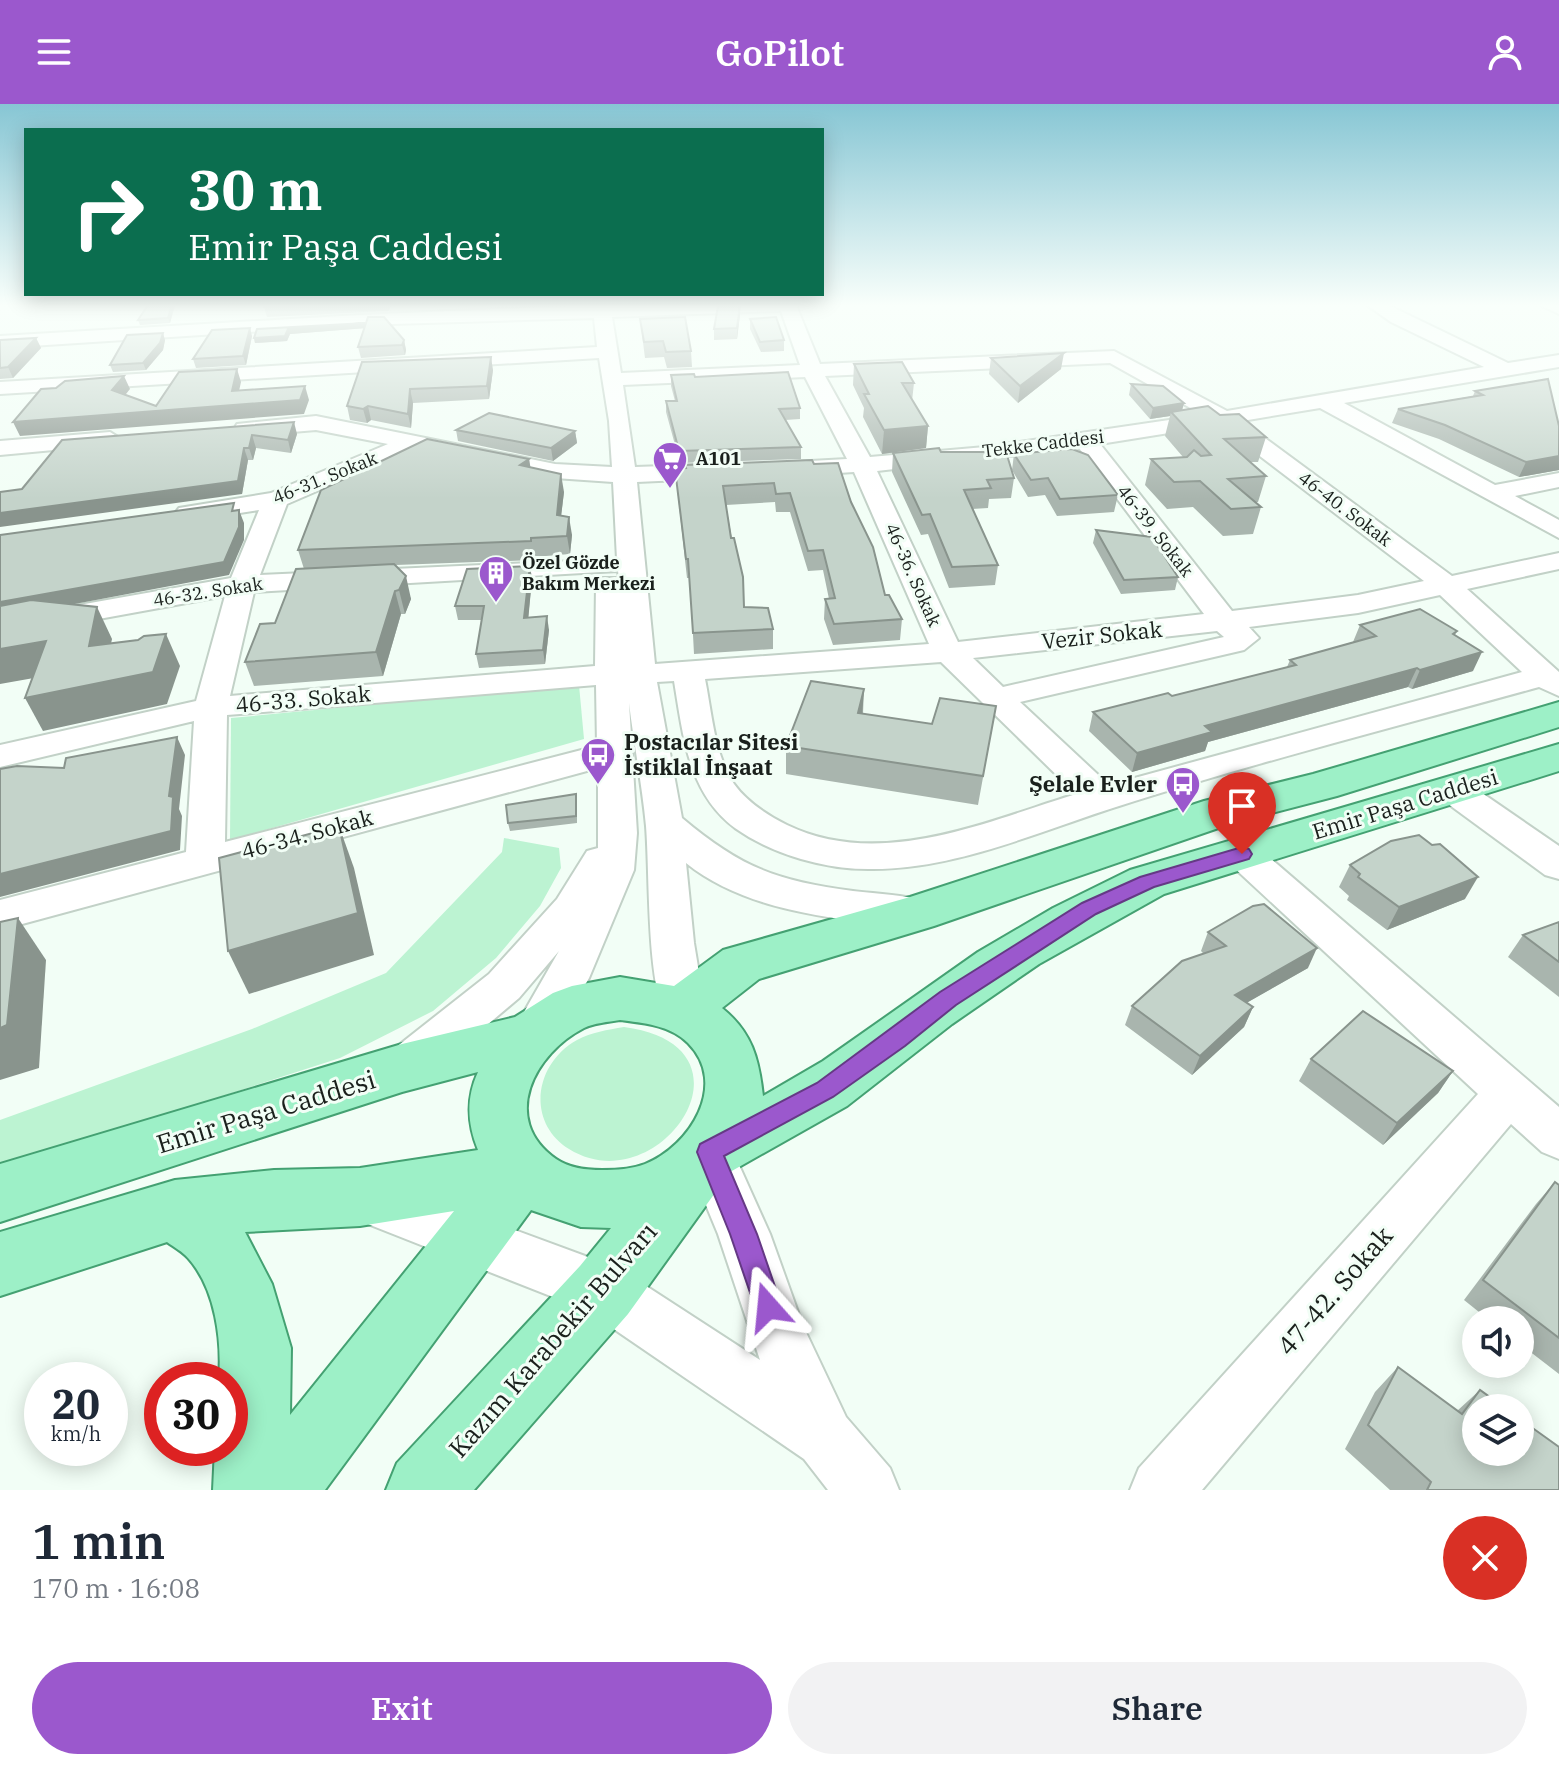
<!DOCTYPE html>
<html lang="en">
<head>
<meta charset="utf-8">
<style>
  body { margin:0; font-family:"IBM Plex Serif",serif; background:#f2f2f3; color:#1f2937; height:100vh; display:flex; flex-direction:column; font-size:30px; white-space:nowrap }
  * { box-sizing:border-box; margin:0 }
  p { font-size:26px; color:#747a83 }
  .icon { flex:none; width:44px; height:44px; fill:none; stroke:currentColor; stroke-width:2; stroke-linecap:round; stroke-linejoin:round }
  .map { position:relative; height:1386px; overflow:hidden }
  .sheet { display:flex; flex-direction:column; background:#fff; flex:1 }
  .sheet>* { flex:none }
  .guide { position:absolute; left:24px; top:24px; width:800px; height:168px; border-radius:0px; box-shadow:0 4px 20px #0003; background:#0b6e4f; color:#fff; overflow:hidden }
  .fabs { position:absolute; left:1462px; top:1202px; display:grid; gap:16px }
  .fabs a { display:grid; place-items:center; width:72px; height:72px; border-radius:50%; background:#fff; box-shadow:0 4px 20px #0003; font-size:40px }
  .speed { position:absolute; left:24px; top:1258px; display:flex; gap:16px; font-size:40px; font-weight:700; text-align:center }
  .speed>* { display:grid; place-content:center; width:104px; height:104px; border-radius:50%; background:#fff; box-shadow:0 4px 20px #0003; line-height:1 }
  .speed small { font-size:20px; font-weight:400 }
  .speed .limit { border:12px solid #d22; background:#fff; color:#111 }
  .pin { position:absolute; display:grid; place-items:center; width:68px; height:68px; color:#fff; margin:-82px -34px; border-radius:50% 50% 50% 0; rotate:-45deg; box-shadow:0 0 8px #0007 }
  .pin .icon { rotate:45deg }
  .me { position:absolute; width:88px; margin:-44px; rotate:342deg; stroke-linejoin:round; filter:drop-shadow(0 0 6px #0008) }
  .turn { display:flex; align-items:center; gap:28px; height:168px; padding:0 32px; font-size:36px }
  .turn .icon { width:104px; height:104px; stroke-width:2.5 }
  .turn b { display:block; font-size:56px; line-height:68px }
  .round { display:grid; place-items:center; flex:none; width:84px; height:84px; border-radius:42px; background:#f2f2f3 }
  .headline { display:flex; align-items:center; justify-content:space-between; height:136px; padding:0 32px }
  h1 { font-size:48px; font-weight:600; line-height:60px }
  .primary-button { display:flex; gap:16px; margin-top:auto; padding:16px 32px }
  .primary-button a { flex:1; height:92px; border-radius:48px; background:#9b58cd; color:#fff; font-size:32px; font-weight:600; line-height:92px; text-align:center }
  .primary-button a+a { background:#f2f2f3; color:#1f2937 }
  header { display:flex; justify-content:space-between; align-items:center; height:104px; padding:0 32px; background:#9b58cd; color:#fff; font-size:36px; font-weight:600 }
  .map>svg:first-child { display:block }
</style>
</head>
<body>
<header><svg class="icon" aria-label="menu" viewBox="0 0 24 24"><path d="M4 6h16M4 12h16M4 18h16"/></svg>GoPilot<svg class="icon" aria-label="person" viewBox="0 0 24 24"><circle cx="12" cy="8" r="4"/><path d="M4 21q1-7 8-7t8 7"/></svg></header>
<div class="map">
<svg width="1559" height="1386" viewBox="0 0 1559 1386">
  <rect width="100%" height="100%" fill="#f2fef6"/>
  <g fill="#bcf3d2">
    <polygon points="579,581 584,635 230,736 231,614"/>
    <polygon points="504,734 559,744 561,764 540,802 496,854 433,907 340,954 0,1064 0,1016 252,925 386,869 502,748"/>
    <path d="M624,923C768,942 659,1101 569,1045C526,1018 534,960 577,936C592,928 607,926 624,923Z"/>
  </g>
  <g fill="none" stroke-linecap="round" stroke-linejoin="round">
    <g stroke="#c2d1c7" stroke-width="4">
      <g id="minor">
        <path d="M593,201H796L820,260L1114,247L1227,307L1484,263L1391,218L1367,201H1388L1508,259L1559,251V263L1344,299L1495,381L1559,369V383L1515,392L1559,416V434L1320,304L1242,317L1452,472L1559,449V465L1467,485L1559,568V592L1539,583C1399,622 1257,658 1119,702C1040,727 957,765 873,765C827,766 773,751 735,724C688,689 683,631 674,577L657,578L682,714C740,763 776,777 853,787C879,790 906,791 931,798L937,809L931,820C911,826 890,821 869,819C807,811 737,800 686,759L694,839L705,905L699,918L683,923L667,918C646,875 650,772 646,722C642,681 634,640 629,599L637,729L634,766L589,874L550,942L534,947L518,942L512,929L559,847L519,894L422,976L406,981L390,976L383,962L390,948L489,870L557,795L587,747L598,744V664L0,826V796L186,748L194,617L0,663V641L196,597L225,492L0,533V515L231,474L259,406L188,417L179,414L175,409L179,404L271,389L388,340L316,326L245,332L234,325L237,320L316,312L555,360L612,363L609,317L599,254L0,290V278L597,243L594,214L359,221L0,244V232L359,211ZM781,207L800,261L621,269L612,213ZM1110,259L1203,311L985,343L870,353L825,272ZM805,273L847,355L792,358L784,360L780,365L784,370L792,372L854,368L929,540L655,560L637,378L724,374L732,372L736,367L732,362L724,360L635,363L623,281ZM1219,321L1424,477L1358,491L1232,507L1100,340ZM1079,344L1204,510L958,538L877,367ZM414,345L555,374L613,378L617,455L260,471L287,400ZM618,467L619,474H600L596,480L595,562L230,592L254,488ZM1440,491L1522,568L1109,681L1020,598L1244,546L1259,534L1249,523L1358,509ZM1217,527L1224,533L1003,583L973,554ZM941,558L1076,690C985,718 880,766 787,721C767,711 747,698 734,680C714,650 712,609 705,575ZM596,581L597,642L225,738L227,611Z"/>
        <polygon points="1540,201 1559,201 1559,210"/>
        <polygon points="110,328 121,335 118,340 0,351 0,337"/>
        <polygon points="1453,674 1466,678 1559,742 1559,775 1545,771 1440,694 1435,686 1440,678"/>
        <polygon points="1242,737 1255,741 1559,1003 1559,1055 1542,1048 1511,1020 1202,1386 1130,1386 1139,1364 1478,990 1229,759 1223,750 1229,741"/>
        <polygon points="709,1026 726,1032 770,1130 803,1222 846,1313 890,1364 899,1386 828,1386 804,1355 586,1206 350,1113 342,1096 350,1079 368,1072 604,1159 623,1167 760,1256 718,1130 684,1048 692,1032"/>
      </g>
    </g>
    <g stroke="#44a172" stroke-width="4">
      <path id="major" d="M1559,598V623L1337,692L1233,719L934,822L759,875L722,904C752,928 759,955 763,992L823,957L978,848L1053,804L1130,766L1559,640V667L1164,790L1039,860L952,920L847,1002L730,1068L628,1210L474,1386H386L397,1359L580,1162L611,1124L581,1123L531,1106L325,1386H213L215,1344H230V1276H219C222,1237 216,1185 188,1154C183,1148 174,1143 167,1138L0,1192V1128L175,1076L274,1066L360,1064L478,1046C467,1019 466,994 478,968L402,988L0,1118V1060L402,940L515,913L553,889L572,882L620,873L674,882L723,846L910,793L1204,697L1313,670ZM620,916C643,919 670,921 688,939C729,980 690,1042 645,1060C632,1065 616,1066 602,1066C586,1066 569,1064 556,1055C499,1015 535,949 584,924C594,919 608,918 620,916ZM454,1107L290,1311L291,1244L272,1180L245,1128L360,1122Z"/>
    </g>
    <use href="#minor" fill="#fff" fill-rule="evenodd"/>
    <use href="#major" fill="#9df0c7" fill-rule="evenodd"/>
  </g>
  <g fill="#a9b5ae">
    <polygon points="148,201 175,201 170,219 140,221 138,216"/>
    <polygon points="265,201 391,201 389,207 267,213 264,203"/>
    <polygon points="740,211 737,235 714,236 714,225"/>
    <polygon points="640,215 691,247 692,263 667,264 664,253 645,254"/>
    <polygon points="750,215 784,236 784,247 761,248 750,225"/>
    <polygon points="366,219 404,236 406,246 405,251 361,254 358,243 365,224 290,230 287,237 255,239 254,234"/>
    <polygon points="252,232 246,261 196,264 193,255"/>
    <polygon points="36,234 41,244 13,274 0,275 0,236"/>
    <polygon points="165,236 163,246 146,266 113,268 110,261"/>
    <polygon points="991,254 1061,265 1018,299 989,270"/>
    <polygon points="362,258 493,266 489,295 413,299 411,324 371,316 367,319 350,316 347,302"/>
    <polygon points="854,260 914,279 912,297 928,322 926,344 882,350 863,313 864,304 853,281"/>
    <polygon points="671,271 695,273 800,304 800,315 785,316 801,343 801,355 680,359 666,308 666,297 675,297 671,282"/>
    <polygon points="1131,280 1184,299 1182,306 1220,311 1266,333 1258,358 1250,358 1266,372 1258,398 1255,398 1261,403 1253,430 1223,432 1193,403 1167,405 1145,381 1151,355 1183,353 1165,332 1170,312 1150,315 1129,291"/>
    <polygon points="1475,287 1559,322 1559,366 1519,373 1439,335 1392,319 1398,305 1473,292"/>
    <polygon points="456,326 575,327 577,339 553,357 458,337"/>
    <polygon points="297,330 291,349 256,344 253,356 248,356 242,390 22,385 62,336"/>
    <polygon points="941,348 1014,374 1011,394 989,395 988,404 972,405 998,461 995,481 949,484 928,430 921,431 892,368 893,349"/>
    <polygon points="1014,350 1118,391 1114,408 1057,412 1045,391 1028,393 1012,366"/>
    <polygon points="529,355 530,364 564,388 561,412 572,431 570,450 534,453 534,456 396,461 411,495 405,510 401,510 383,572 254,582 245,558 275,519 304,465 298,446"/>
    <polygon points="814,360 851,398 885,491 902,515 900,536 833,541 824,515 825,495 829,495 823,466 808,467 790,408 776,408 775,398 726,401 744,503 773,525 773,545 694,550 690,474 687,474 675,365 685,364 685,361"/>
    <polygon points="1096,426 1178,473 1175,486 1121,490 1093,439"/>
    <polygon points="530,462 532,475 528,514 549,526 545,560 479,564 476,550 482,516 458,516 455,502"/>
    <polygon points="1360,521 1457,527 1455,531 1473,567 1412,585 1408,583 1208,638 1205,647 1132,668 1089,627 1093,608 1172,592 1287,563 1290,556 1353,538"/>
    <polygon points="864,585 863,610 932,620 996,602 978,701 786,670 786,642"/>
    <polygon points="577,697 577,719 510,727 508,719"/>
    <polygon points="1350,761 1465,795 1387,826 1347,796 1349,792 1339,783"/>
    <polygon points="1559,818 1559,893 1508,853 1523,831"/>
    <polygon points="1208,828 1308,864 1246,899 1253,903 1244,923 1192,971 1125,921 1132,902 1204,850 1201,847"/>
    <polygon points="1311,955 1453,967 1438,989 1383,1041 1299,977"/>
    <polygon points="1555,1078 1559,1081 1559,1270 1520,1240 1520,1216 1489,1216 1464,1196 1536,1100"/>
    <polygon points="1398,1263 1457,1307 1480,1286 1559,1386 1390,1386 1345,1345 1375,1288"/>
  </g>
  <g fill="#89948d">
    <polygon points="172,201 175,201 170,219 168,214"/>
    <polygon points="740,201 740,211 737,235 737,224"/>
    <polygon points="366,219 367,224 290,230 287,237 255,239 254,234 288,225"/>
    <polygon points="250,224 252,232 246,261 243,252"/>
    <polygon points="163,229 165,236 163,246 146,266 143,259"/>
    <polygon points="36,234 41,244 13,274 8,263"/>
    <polygon points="404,236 406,246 405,251 402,241"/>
    <polygon points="1064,249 1061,265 1018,299 1020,282"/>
    <polygon points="491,253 493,266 489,295 487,282"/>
    <polygon points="237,265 241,278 236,301 305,282 309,296 304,310 20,332 13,318 236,301 232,287"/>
    <polygon points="124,272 130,285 118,300 112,286"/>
    <polygon points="410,285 413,299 411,324 408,310"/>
    <polygon points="1184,299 1181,310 1171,308 1170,312 1150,315 1153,304"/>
    <polygon points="368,302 371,316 367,319 363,305"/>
    <polygon points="294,318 297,330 291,349 288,336"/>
    <polygon points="928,322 926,344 882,350 884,326"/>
    <polygon points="575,327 577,339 553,357 551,344"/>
    <polygon points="252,331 256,344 253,356 249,344"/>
    <polygon points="244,344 248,356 242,390 0,423 0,409"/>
    <polygon points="1559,352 1559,366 1519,373 1526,358"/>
    <polygon points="529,355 532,372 520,361"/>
    <polygon points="561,370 564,388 559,429 557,411"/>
    <polygon points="239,406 244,419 244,436 229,471 0,514 0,498"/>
    <polygon points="569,413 572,431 570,450 567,432"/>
    <polygon points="530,462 532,475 527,528 524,514"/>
    <polygon points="406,472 411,495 405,510 399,486"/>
    <polygon points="395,487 401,510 383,572 376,548"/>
    <polygon points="97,503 112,535 104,574 89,542"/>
    <polygon points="547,512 549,526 545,560 543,546"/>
    <polygon points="166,530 180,562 167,600 43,627 25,594"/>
    <polygon points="46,537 62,569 0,580 0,545"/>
    <polygon points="1482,548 1473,567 1412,585 1420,566"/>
    <polygon points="1417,564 1408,583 1208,638 1205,647 1132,668 1137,649 1205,622"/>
    <polygon points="864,585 862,613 858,609"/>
    <polygon points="177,633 185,651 179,705 182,712 180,746 0,793 0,770 169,692"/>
    <polygon points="339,722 354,764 374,851 249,890 228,847"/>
    <polygon points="1478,773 1465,795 1387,826 1399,803"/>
    <polygon points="18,814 46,856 39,964 0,976 0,924"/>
    <polygon points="1317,844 1308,864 1227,910 1235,891"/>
    <polygon points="1253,903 1244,923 1192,971 1200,952"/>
    <polygon points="1453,967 1438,989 1383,1041 1397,1019"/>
  </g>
  <g fill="#c4d3ca" stroke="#89948d" stroke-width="2">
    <polygon points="148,201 172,201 168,214 138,216"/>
    <polygon points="265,201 308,201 264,203"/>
    <polygon points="740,201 737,224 714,225 718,202"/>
    <polygon points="368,213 384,213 404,236 402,241 358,243"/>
    <polygon points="685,213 691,247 666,248 663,237 644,238 640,215"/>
    <polygon points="776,213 784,236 760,238 750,215"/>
    <polygon points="366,219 288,225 285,232 254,234 257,225"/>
    <polygon points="250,224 243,252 193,255 212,226"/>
    <polygon points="163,229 160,239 143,259 110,261 127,231"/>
    <polygon points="36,234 8,263 0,264 0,236"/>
    <polygon points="1064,249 1020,282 991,254"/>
    <polygon points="491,253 487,282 410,285 408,310 368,302 363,305 347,302 362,258"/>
    <polygon points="902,258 914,279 902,279 928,322 884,326 864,290 869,290 854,260"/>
    <polygon points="237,265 232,287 305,282 300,296 13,318 41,285 56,284 65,277 124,272 112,286 156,302 179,268"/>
    <polygon points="788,268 800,304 779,305 801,343 679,347 666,297 677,297 671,271 694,270 695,273"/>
    <polygon points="1548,275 1559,322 1559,352 1526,358 1445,321 1398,305 1483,291 1475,287"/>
    <polygon points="1131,280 1163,282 1184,299 1153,304"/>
    <polygon points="1208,302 1220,311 1239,310 1266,333 1224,335 1266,372 1228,375 1261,403 1231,405 1200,377 1174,378 1151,355 1187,353 1194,346 1201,352 1211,351 1171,308"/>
    <polygon points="489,309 575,327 551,344 456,326"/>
    <polygon points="294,318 288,336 252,331 249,344 244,344 238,377 0,409 0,388 22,385 62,336"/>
    <polygon points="427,335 529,355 520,361 561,370 557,411 569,413 567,432 531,434 531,437 298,446 321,386"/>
    <polygon points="939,344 941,348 1006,348 1014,374 987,376 991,384 964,386 998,461 952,463 930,410 922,411 893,349"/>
    <polygon points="1072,345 1088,351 1118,391 1060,395 1048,374 1031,376 1014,350"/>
    <polygon points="812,356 814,360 838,359 851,398 873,443 885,491 889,491 902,515 834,520 825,495 835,494 823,446 808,447 790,389 776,390 774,379 723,382 731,434 734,434 743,473 744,503 768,504 773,525 693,529 688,455 686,455 675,365 686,364 685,361"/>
    <polygon points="234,399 232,407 239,406 239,423 224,458 0,498 0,431"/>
    <polygon points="1096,426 1152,433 1178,473 1124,476"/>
    <polygon points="394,460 406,472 399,486 395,487 376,548 245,558 260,520 275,519 296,465"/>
    <polygon points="530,462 524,514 547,512 543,546 476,550 484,502 455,502 467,465"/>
    <polygon points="31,496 97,503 89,542 138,536 144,532 166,530 153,568 25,594 46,537 0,545 0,502"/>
    <polygon points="1420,505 1457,527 1453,530 1482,548 1420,566 1417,564 1205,622 1212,628 1137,649 1093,608 1168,589 1172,592 1296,561 1290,556 1376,532 1360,521"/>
    <polygon points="811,577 864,585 858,609 932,620 940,594 996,602 983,672 786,642"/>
    <polygon points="177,633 169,692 173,693 171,727 0,770 0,665 17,662 64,664 66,654"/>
    <polygon points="576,690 576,712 508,719 506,701"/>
    <polygon points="339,722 358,809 228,847 219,754"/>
    <polygon points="1419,731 1432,741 1440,740 1478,773 1399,803 1358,773 1360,770 1350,761 1391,737"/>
    <polygon points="1264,800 1317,844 1235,891 1253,903 1200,952 1132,902 1182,857 1226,842 1208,828 1253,802"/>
    <polygon points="18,814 7,921 0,924 0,818"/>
    <polygon points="1559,818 1559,858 1523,831"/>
    <polygon points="1363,907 1453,967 1397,1019 1311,955"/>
    <polygon points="1555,1078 1559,1081 1559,1234 1483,1176"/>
    <polygon points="1398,1263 1462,1310 1480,1286 1505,1304 1476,1304 1476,1348 1520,1348 1520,1315 1559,1343 1559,1386 1427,1386 1431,1378 1368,1321"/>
  </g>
  <linearGradient id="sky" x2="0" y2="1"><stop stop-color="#87c6d4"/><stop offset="0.51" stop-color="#f9fffb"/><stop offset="1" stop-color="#f9fffb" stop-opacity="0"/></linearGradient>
  <rect width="1559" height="395" fill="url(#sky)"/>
  <polygon fill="#9b58cd" stroke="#653985" stroke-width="2" points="1242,743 1249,745 1252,750 1249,755 1154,783 1096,810 956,901 905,942 833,993 724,1052 757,1130 782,1203 778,1212 768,1217 758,1212 730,1130 697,1048 700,1040 817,979 940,888 1082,799 1140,773"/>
  <defs>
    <g id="supermarket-pin" transform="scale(1.8)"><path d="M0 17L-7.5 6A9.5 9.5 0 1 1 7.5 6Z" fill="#9b58cd" stroke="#f2fef6"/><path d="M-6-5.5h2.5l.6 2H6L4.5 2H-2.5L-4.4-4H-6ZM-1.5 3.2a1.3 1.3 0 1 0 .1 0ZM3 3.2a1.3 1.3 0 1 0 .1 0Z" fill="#fff"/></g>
    <g id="building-pin" transform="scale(1.8)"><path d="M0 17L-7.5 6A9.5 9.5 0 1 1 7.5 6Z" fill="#9b58cd" stroke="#f2fef6"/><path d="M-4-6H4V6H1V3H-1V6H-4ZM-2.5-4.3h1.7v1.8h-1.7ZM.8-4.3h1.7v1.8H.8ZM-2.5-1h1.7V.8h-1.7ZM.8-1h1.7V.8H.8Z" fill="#fff"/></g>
    <g id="bus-pin" transform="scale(1.8)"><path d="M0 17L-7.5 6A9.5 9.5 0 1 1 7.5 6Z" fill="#9b58cd" stroke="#f2fef6"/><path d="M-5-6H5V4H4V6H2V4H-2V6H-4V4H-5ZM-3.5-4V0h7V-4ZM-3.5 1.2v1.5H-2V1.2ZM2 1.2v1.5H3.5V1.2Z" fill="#fff"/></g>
  </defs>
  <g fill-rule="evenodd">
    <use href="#supermarket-pin" x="670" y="355"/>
    <use href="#building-pin" x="496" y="469"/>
    <use href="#bus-pin" x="598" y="651"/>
    <use href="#bus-pin" x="1183" y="680"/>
  </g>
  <g text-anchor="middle" stroke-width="6" stroke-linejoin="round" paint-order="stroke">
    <g font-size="18" fill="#1a201c" stroke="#f2fef6">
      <text transform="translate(1043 340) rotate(-7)" y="6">Tekke Caddesi</text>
      <text transform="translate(325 374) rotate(-22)" y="6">46-31. Sokak</text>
      <text transform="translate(1345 405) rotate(37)" y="6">46-40. Sokak</text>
      <text transform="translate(1155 427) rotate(52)" y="6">46-39. Sokak</text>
      <text transform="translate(913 471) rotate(66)" y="6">46-36. Sokak</text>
      <text transform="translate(208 488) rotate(-9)" y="6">46-32. Sokak</text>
    </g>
    <g font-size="18" font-weight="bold" fill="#1a201c" stroke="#f2fef6" text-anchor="start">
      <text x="696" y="361">A101</text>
      <text x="522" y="465">Özel Gözde<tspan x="522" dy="21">Bakım Merkezi</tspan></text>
    </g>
    <g font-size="22" fill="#1a201c" stroke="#f2fef6">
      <text transform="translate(1102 531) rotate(-6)" y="8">Vezir Sokak</text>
      <text transform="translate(303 595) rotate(-5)" y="8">46-33. Sokak</text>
      <text transform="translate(1405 700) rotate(-17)" y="8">Emir Paşa Caddesi</text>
      <text transform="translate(307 730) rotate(-15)" y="8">46-34. Sokak</text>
    </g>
    <g font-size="22" font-weight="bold" fill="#1a201c" stroke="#f2fef6" text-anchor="start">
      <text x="624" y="646">Postacılar Sitesi<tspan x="624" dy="25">İstiklal İnşaat</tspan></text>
      <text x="1157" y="688" text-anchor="end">Şelale Evler</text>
    </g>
    <g font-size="26" fill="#1a201c" stroke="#f2fef6">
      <text transform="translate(266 1008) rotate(-17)" y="9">Emir Paşa Caddesi</text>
      <text transform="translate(1335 1187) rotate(-49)" y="9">47-42. Sokak</text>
      <text transform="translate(553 1236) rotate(-49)" y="9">Kazım Karabekir Bulvarı</text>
    </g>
  </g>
</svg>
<div class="fabs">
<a><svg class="icon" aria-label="sound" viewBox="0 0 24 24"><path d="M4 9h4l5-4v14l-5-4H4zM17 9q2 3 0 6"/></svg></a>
<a><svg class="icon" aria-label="layers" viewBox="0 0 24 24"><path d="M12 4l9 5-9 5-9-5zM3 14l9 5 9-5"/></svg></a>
</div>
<div class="speed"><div>20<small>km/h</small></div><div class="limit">30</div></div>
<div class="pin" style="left:1242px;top:750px;background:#d93025"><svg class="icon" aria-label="arrive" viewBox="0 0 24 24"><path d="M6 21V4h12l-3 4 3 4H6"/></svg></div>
<svg class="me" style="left:768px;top:1203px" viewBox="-20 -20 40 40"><path d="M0-17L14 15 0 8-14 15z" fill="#9b58cd" stroke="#fff" stroke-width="4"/></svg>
<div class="guide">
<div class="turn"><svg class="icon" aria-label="right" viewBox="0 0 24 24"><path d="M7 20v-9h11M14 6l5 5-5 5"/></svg><div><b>30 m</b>Emir Paşa Caddesi</div></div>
</div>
</div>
<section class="sheet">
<div class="headline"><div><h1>1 min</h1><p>170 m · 16:08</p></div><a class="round" style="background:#d93025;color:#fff"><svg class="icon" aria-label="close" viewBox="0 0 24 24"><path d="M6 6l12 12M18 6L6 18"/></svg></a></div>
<div class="primary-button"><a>Exit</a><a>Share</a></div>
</section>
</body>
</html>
